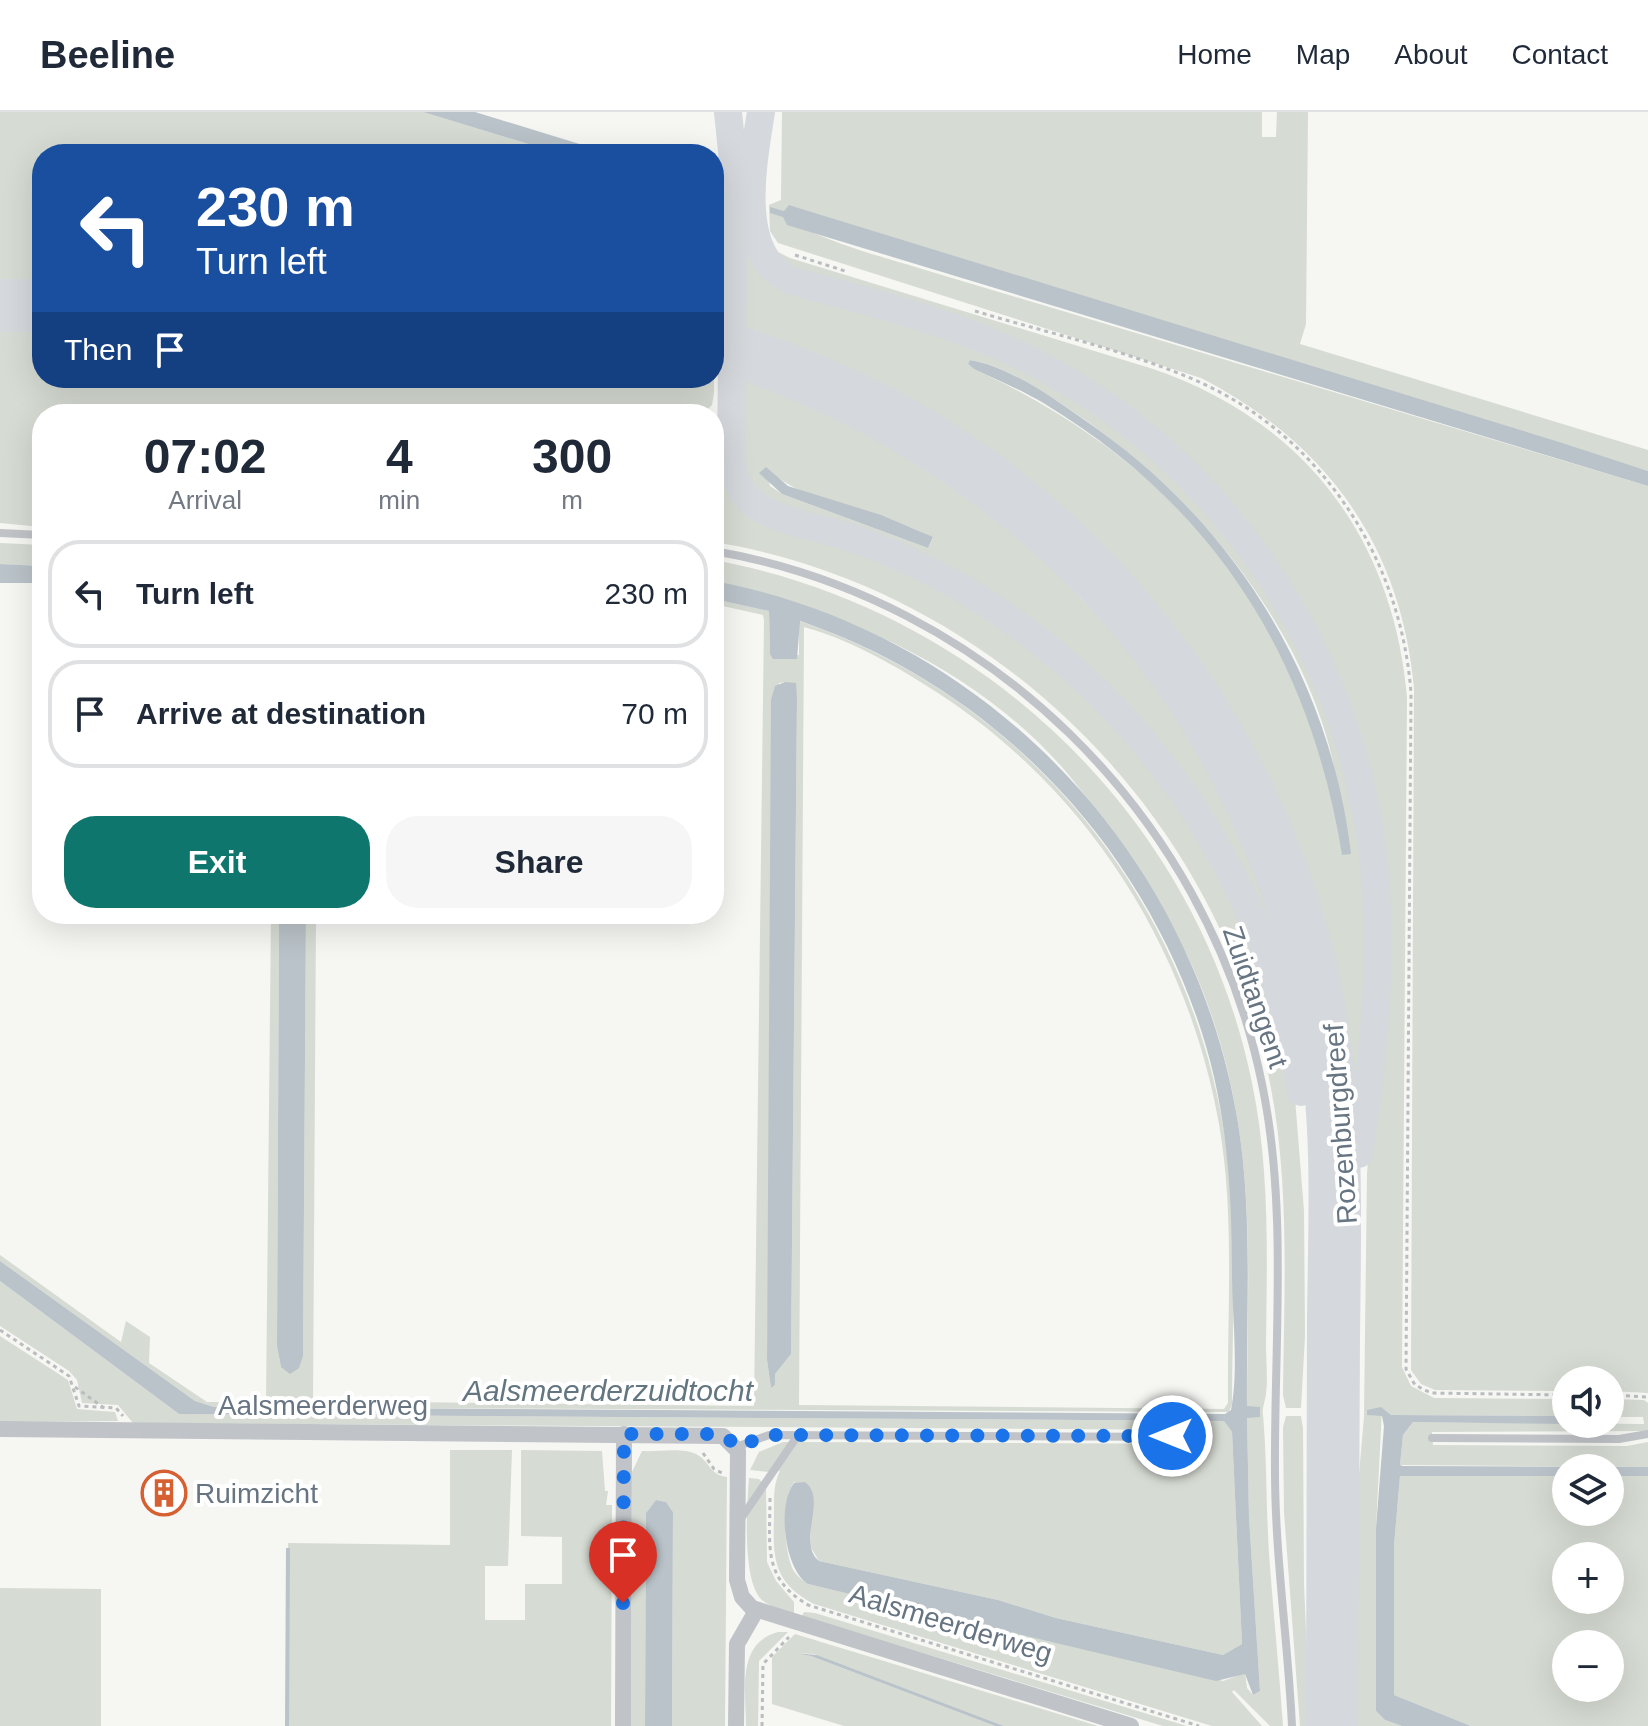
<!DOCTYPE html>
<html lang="en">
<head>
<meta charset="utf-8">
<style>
  body { margin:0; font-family:Helvetica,sans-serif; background:#f6f6f7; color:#1f2937; height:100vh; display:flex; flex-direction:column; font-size:30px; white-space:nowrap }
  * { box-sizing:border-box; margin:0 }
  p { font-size:26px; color:#747a83 }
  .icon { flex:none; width:44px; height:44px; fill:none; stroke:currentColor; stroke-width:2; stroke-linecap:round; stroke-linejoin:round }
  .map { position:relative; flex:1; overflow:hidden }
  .side { position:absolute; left:32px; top:292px; width:692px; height:520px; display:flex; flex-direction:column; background:#fff; border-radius:32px; box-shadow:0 8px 32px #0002 }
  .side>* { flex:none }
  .banner { position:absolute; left:32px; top:32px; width:692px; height:244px; border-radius:32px; box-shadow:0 8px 32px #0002; background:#1a4fa0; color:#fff; overflow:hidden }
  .fabs { position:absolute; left:1552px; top:1254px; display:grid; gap:16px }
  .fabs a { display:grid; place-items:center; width:72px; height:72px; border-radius:50%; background:#fff; box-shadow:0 8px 32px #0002; font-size:40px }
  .pin { position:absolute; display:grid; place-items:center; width:68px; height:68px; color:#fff; margin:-82px -34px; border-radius:50% 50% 50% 0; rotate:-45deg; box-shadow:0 0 8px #0007 }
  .pin .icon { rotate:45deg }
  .me { position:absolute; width:88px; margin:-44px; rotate:270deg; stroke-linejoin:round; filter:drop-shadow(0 0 6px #0008) }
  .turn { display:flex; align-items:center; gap:28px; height:168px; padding:0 32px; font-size:36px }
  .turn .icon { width:104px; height:104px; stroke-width:2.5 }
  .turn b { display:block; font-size:56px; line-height:68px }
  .then { display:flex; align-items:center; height:76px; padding:0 32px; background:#0003; gap:16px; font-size:30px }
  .eta { display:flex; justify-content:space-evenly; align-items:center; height:136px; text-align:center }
  .eta b { font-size:48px; font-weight:800; line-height:56px }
  .primary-button { display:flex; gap:16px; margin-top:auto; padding:16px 32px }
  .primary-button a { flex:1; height:92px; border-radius:32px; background:#0f766e; color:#fff; font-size:32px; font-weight:800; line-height:92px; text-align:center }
  .primary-button a+a { background:#f6f6f7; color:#1f2937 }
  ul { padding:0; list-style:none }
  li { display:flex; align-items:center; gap:24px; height:108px; margin:0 16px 12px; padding:0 16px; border:4px solid #e0e1e3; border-radius:32px }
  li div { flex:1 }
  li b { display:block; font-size:30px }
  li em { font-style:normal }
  header { display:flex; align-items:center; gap:48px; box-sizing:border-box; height:112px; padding:0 40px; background:#fff; border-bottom:2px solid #e0e1e3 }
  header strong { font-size:38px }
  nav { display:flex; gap:44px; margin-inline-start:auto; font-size:28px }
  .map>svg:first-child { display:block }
</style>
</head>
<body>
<header>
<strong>Beeline</strong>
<nav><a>Home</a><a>Map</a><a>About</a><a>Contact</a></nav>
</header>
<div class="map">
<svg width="1648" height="1614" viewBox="0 0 1648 1614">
  <rect width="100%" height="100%" fill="#f6f6f3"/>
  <g fill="#d6dbd3" fill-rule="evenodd">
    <polygon points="0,0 423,0 561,42 42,42 42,172 0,172"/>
    <path d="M782,0H1262V25H1276L1277,0H1308L1306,212L1300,232L1648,338V359L795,95L784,99L771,96C815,130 889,146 942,163L1648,374V1281L1610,1279V1268H1566V1279L1435,1278L1421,1272L1411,1258L1414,576C1401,434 1327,331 1201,266L778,131L770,119L769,93L781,88Z"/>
    <polygon points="714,85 714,281 712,293 703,302 42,302 42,415 0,411 0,215 42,215 42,266 714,266"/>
    <path d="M748,96L750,136L863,193L1068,276L1217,400L1316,555L1367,736L1363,976L1352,975L1192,546L897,283L841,303L1009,411L1147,556L1238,710L1296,887L1238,763L1034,518L765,390L741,358ZM970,248C1008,254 1047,282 1078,303C1217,398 1348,566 1342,742C1305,511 1186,355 974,257L968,252ZM766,356C802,392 885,399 933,426L928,436L782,382L770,374Z"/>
    <path d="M774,138L790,146L1150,256C1303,307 1393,425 1407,585L1402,1255L1411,1274L1434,1286L1566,1287V1304L1390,1303L1382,1296L1376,1416V1599L1385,1608L1402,1614H1353L1354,1420L1364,1305L1367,1063L1381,836L1315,529L1119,297L777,151Z"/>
    <path d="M719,304L729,365L949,476L1106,595L1234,777L1294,974L1304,1099L1305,1224L1301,1296H1286L1283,1283C1284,1181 1290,1077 1271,976C1221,701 990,475 714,430V308Z"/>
    <polygon points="0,431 42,433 42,454 0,452"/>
    <path d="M714,448C980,497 1198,704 1252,971C1270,1057 1267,1144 1266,1231C1266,1248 1268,1266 1266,1282C1265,1290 1262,1295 1263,1303C1267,1348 1266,1395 1269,1441C1273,1498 1279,1556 1283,1614H1270L1234,1578L1232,1580L1262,1614H1212L814,1492C772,1470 773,1445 774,1403C774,1387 773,1373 780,1359L773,1356L769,1360L750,1358L759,1340L783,1330L1204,1332L1205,1318L133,1311L118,1293L82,1291L77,1268L69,1259L0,1214V1169L179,1302H185L1224,1309L1232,1320L1242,1532L1223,1543L1056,1506L998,1488L819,1449L810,1434L812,1380L794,1370C781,1388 784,1433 791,1453C794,1462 801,1467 808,1472L1223,1569L1245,1561L1247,1576L1253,1583L1260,1579L1249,1405L1247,1305H1260V1295H1247C1247,1201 1253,1104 1238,1011C1220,898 1178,806 1109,716C1093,695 1078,673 1061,654C973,555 840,498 714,469Z"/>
    <path d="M714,487L769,499L770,542L799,543V509C1029,587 1189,789 1225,1026C1239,1113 1232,1204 1232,1292L1229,1300L214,1295L195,1289L0,1149V1143L121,1230L126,1209L150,1225L149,1251L207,1290H266L271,802H279L277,1234L281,1255L303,1244L306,802H316L313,1289L754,1294L764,508L763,503L714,492ZM804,515C848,527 891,551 930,576C1085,673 1187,833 1219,1012C1235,1103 1227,1200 1228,1291L1224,1297L799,1293ZM785,570L797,586L791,1242L775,1262V1273L771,1276L767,1248L779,571Z"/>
    <polygon points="0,1224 68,1268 77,1297 115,1300 118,1309 0,1310"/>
    <polygon points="1610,1287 1644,1288 1648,1291 1648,1319 1432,1320 1433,1333 1627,1334 1648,1330 1648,1355 1400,1353 1403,1323 1413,1310 1644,1312 1643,1305 1610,1305"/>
    <polygon points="1286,1304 1301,1304 1303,1316 1304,1472 1310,1614 1300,1614 1284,1400 1283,1315"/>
    <polygon points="450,1338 512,1338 508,1454 485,1454 485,1508 525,1508 525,1472 562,1472 562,1425 521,1424 521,1338 602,1339 605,1379 608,1379 606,1393 612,1393 611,1614 289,1614 288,1431 450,1433"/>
    <path d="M642,1339C657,1340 682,1335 696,1342C710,1349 709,1363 727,1365L725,1614H672L673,1400L666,1390L656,1388L646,1401L645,1614H631L632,1360Z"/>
    <path d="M1400,1364H1566V1400H1610V1364H1648V1614H1471L1394,1583V1434ZM1566,1444H1610V1488H1566ZM1566,1532H1610V1576H1566Z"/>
    <path d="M749,1366L759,1367L766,1374L767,1450L776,1469L794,1490V1502C783,1498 768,1495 760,1486C742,1463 747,1394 749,1366Z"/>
    <polygon points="0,1476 101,1477 101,1614 0,1614"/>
    <polygon points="804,1500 815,1501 1187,1614 1163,1614 802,1504"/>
    <path d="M778,1520H788L759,1549L758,1614H746C746,1580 736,1531 778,1520Z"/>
    <polygon points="795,1522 1098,1614 1004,1614 814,1542 794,1541 811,1544 995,1614 844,1614 772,1592 772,1545"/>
  </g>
  <g fill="#bac3c9">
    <polygon points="423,0 475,0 612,42 561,42"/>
    <polygon points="789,93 1559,330 1648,359 1648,374 787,113 783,105 770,101 770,95 784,99"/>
    <path d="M970,248C1010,255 1050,284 1083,307C1231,407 1330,563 1351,742L1342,743C1310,546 1216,396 1045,292C1022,278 997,268 974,257L968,252Z"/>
    <polygon points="766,355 788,374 881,403 933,425 928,436 782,382 759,361"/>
    <polygon points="0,452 42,454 42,471 0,471"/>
    <path d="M714,469C985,520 1194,740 1238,1011C1253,1104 1246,1200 1247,1294L1260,1295V1305L1247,1306L1249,1405L1260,1579L1253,1583L1245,1562L1216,1569L808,1472C784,1457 777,1392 794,1371L805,1370C828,1387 796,1430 819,1449L998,1488L1056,1506L1223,1543L1242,1532L1232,1320L1224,1309L179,1302L0,1169V1149L195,1289L214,1295L1225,1302L1231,1298C1239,1258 1232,1202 1232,1160C1232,1079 1227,999 1202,921C1141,729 991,574 800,509L797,547H773L770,542L769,499L714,487Z"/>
    <polygon points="785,570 796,571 797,586 791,1242 775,1262 775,1273 771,1276 767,1248 771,588 775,574"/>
    <polygon points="279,802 306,802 303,1244 299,1256 290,1262 281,1255 277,1234"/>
    <polygon points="1381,1295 1391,1303 1566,1304 1566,1312 1413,1310 1403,1323 1400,1353 1403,1354 1648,1355 1648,1364 1610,1364 1610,1356 1566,1356 1566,1364 1400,1364 1394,1434 1394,1583 1471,1614 1402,1614 1385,1608 1376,1599 1376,1416 1384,1314 1382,1304 1367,1303 1367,1298"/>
    <polygon points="656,1388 666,1390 673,1400 672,1614 645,1614 646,1401"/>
    <polygon points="286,1436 290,1436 289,1614 285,1614"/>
    <polygon points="794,1541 817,1543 1004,1614 995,1614 811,1544"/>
  </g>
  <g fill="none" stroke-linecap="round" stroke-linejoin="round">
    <g stroke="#babcbf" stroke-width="3" stroke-dasharray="4 4" stroke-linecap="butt">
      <polyline points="795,143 845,159"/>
      <path d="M975,199C1048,221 1125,238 1195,268C1321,323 1401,446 1411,581L1406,1257L1415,1273L1431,1281L1566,1283"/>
      <polyline points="0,1218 69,1264 79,1294 116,1296 123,1304"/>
      <polyline points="75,1275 104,1296"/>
      <polyline points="1610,1283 1648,1285"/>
      <polyline points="703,1341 714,1357 722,1361"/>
      <path d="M770,1386C770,1433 762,1466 808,1493L1199,1614"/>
      <polyline points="762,1614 763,1552 789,1525"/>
    </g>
    <g stroke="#c0c3c7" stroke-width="8">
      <polyline points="0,421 42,423"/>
      <path d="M714,439C986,486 1207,701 1262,972C1288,1097 1274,1231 1275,1359C1275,1444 1288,1529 1292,1614"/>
      <polyline points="1432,1326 1619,1327 1648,1322"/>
      <polyline points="736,1335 769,1323 1203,1325"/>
      <polyline points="740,1408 798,1323"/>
    </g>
    <g stroke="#c0c3c7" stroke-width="16">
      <polyline points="0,1317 723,1324 738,1339 737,1468 742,1485 752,1496 1131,1614"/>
      <polyline points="623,1614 624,1322"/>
      <polyline points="736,1614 737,1532 756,1499"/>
    </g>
    <g stroke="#d5d8dc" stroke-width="28">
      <path d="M728,0L734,58L731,348C733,366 742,383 757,394C784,412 824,416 855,427C909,446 963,474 1011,508C1168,619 1273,789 1301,980"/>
      <path d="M761,0C753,51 734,144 792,169C870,190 949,209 1022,244C1213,338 1344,525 1372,735C1385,836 1374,943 1359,1042"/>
      <polyline points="0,181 42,181"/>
      <polyline points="0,206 42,206"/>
      <path d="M714,219C792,244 868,274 938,318C1146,448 1296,669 1334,912C1351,1015 1347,1120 1346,1225C1346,1354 1345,1484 1344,1614"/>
      <path d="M714,244C1032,346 1258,596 1312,928C1327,1021 1322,1116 1321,1209C1321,1344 1321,1479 1320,1614"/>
    </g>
  </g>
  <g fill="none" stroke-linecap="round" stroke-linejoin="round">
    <polyline stroke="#1a73e8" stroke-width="14" stroke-dasharray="0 25.2" points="623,1491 624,1322 716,1322 728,1326 736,1335 769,1323 1172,1324"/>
  </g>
  <defs>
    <g id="building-ring" transform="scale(2.3)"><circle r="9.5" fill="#fff" stroke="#d76033" stroke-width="1.5"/><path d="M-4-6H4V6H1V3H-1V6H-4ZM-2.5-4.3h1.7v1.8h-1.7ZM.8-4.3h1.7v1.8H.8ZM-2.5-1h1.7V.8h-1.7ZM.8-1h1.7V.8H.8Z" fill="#d76033"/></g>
  </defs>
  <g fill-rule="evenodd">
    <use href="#building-ring" x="164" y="1381"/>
  </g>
  <g text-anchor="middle" stroke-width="8" stroke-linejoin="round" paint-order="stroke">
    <g font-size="28" fill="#677582" stroke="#fff">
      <text transform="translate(1256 885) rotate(71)" y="10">Zuidtangent</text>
      <text transform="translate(1340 1012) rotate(-94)" y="10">Rozenburgdreef</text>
      <text x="323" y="1303">Aalsmeerderweg</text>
      <text transform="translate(951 1511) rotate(17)" y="10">Aalsmeerderweg</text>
    </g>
    <g font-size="28" fill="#677582" stroke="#fff" text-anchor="start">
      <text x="195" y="1391">Ruimzicht</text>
    </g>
    <g font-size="30" font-style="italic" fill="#63767f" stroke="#fff">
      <text x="608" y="1289">Aalsmeerderzuidtocht</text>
    </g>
  </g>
</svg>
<div class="fabs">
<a><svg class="icon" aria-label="sound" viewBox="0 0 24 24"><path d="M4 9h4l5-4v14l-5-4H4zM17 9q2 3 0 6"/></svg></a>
<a><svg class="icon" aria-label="layers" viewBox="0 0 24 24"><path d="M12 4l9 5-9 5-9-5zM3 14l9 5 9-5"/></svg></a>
<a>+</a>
<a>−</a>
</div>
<div class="pin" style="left:623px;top:1491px;background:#d93025"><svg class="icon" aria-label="arrive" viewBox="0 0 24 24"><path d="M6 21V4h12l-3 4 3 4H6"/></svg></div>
<svg class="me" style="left:1172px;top:1324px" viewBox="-20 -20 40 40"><circle r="17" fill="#1a73e8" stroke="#fff" stroke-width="3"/><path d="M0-11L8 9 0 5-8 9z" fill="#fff"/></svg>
<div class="banner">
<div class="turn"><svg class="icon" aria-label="left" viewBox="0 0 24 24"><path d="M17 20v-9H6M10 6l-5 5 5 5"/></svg><div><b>230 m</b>Turn left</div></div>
<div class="then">Then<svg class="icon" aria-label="arrive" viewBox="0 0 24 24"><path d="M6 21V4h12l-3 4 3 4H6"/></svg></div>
</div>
<section class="side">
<div class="eta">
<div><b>07:02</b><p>Arrival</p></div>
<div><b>4</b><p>min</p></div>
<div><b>300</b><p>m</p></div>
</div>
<ul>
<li><svg class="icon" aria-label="left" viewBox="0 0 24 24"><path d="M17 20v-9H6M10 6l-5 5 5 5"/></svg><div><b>Turn left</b></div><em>230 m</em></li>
<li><svg class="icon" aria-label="arrive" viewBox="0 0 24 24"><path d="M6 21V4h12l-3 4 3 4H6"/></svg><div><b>Arrive at destination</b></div><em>70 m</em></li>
</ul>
<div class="primary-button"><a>Exit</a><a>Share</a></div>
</section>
</div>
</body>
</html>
